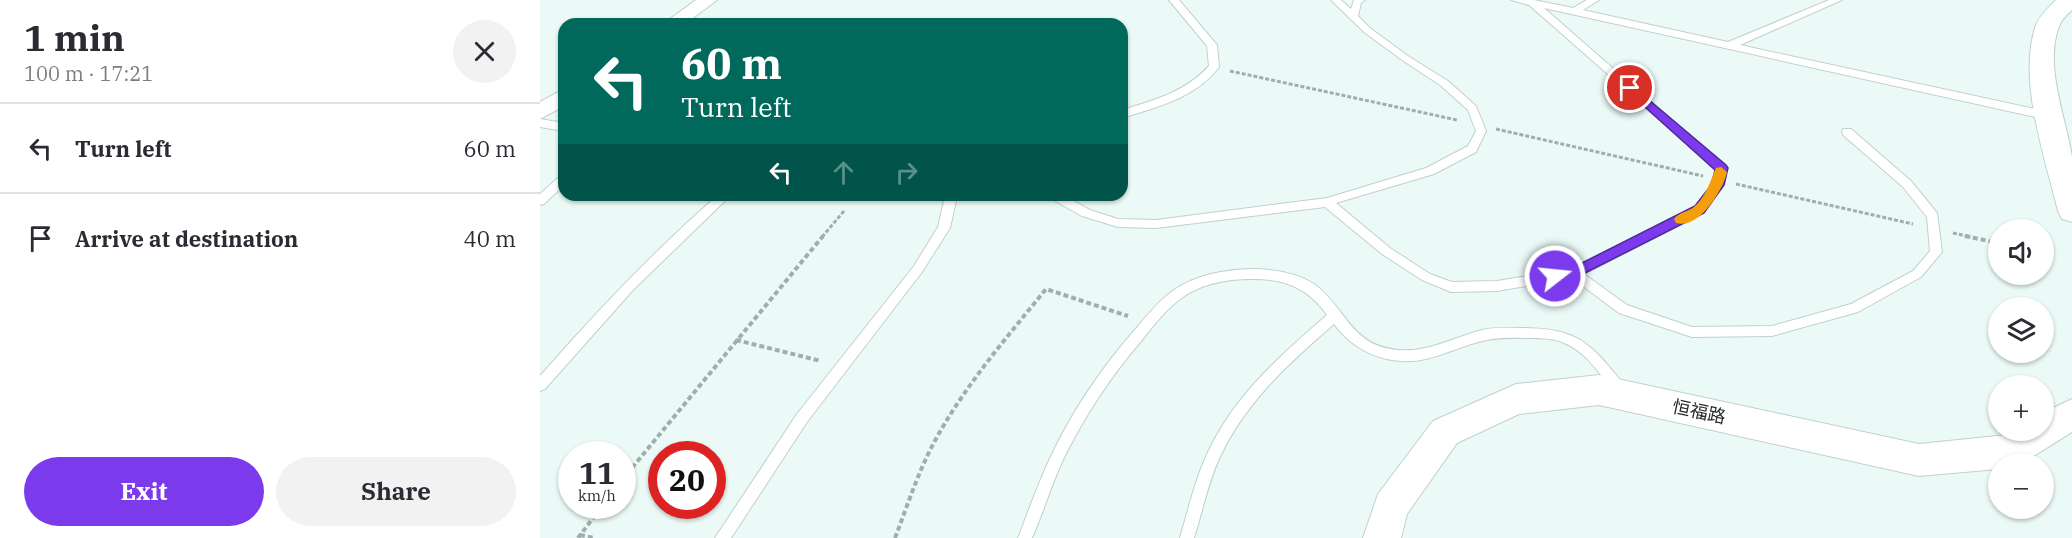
<!DOCTYPE html>
<html lang="en">
<head>
<meta charset="utf-8">
<style>
  body { margin:0; font-family:"IBM Plex Serif","Noto Sans SC",serif; background:#f2f2f3; color:#2b2b33; height:100vh; display:flex; flex-direction:column; font-size:22px; white-space:nowrap }
  * { box-sizing:border-box; margin:0 }
  p { font-size:20px; color:#7c7c81 }
  .icon { flex:none; width:33px; height:33px; fill:none; stroke:currentColor; stroke-width:2; stroke-linecap:round; stroke-linejoin:round }
  .map { position:relative; flex:1; overflow:hidden }
  .drawer { display:flex; flex-direction:column; background:#fff; width:540px }
  .drawer>* { flex:none }
  .top-card { position:absolute; left:18px; top:18px; width:570px; height:183px; border-radius:18px; box-shadow:0 2px 4px #0004; background:#00695c; color:#fff; overflow:hidden }
  .fabs { position:absolute; left:1448px; top:219px; display:grid; gap:12px }
  .fabs a { display:grid; place-items:center; width:66px; height:66px; border-radius:50%; background:#fff; box-shadow:0 2px 4px #0004; font-size:30px }
  .speed { position:absolute; left:18px; top:441px; display:flex; gap:12px; font-size:30px; font-weight:700; text-align:center }
  .speed>* { display:grid; place-content:center; width:78px; height:78px; border-radius:50%; background:#fff; box-shadow:0 2px 4px #0004; line-height:1 }
  .speed small { font-size:15px; font-weight:400 }
  .speed .limit { border:9px solid #d22; background:#fff; color:#111 }
  .pin { position:absolute; display:grid; place-items:center; width:51px; height:51px; color:#fff; margin:-26px; border:3px solid #fff; border-radius:50%; box-shadow:0 2px 6px #0007 }
  .me { position:absolute; width:66px; margin:-33px; rotate:74deg; stroke-linejoin:round; filter:drop-shadow(0 0 4px #0008) }
  .turn { display:flex; align-items:center; gap:21px; height:126px; padding:0 24px; font-size:27px }
  .turn .icon { width:78px; height:78px; stroke-width:2.5 }
  .turn b { display:block; font-size:42px; line-height:51px }
  .lanes { display:flex; align-items:center; height:57px; padding:0 24px; background:#0003; justify-content:center; gap:30px; direction:ltr }
  .lanes .off { opacity:.35 }
  .round { display:grid; place-items:center; flex:none; width:63px; height:63px; border-radius:32px; background:#f2f2f3 }
  .summary { display:flex; align-items:center; justify-content:space-between; height:102px; padding:0 24px }
  h1 { font-size:36px; font-weight:800; line-height:45px }
  .button { display:flex; gap:12px; margin-top:auto; padding:12px 24px }
  .button a { flex:1; height:69px; border-radius:36px; background:#7c3aed; color:#fff; font-size:24px; font-weight:800; line-height:69px; text-align:center }
  .button a+a { background:#f2f2f3; color:#2b2b33 }
  ul { padding:0; list-style:none }
  li { display:flex; align-items:center; gap:18px; height:90px; padding:0 24px; border-top:2px solid #e1e1e2 }
  li div { flex:1 }
  li b { display:block; font-size:22px }
  li em { font-style:normal }
  main { display:flex; flex:1; min-height:0 }
  .map>svg:first-child { display:block }
</style>
</head>
<body>
<main>
<section class="drawer">
<div class="summary"><div><h1>1 min</h1><p>100 m · 17:21</p></div><a class="round"><svg class="icon" aria-label="close" viewBox="0 0 24 24"><path d="M6 6l12 12M18 6L6 18"/></svg></a></div>
<ul>
<li><svg class="icon" aria-label="left" viewBox="0 0 24 24"><path d="M17 20v-9H6M10 6l-5 5 5 5"/></svg><div><b>Turn left</b></div><em>60 m</em></li>
<li><svg class="icon" aria-label="arrive" viewBox="0 0 24 24"><path d="M6 21V4h12l-3 4 3 4H6"/></svg><div><b>Arrive at destination</b></div><em>40 m</em></li>
</ul>
<div class="button"><a>Exit</a><a>Share</a></div>
</section>
<div class="map">
<svg width="1532" height="538" viewBox="0 0 1532 538">
  <rect width="100%" height="100%" fill="#ebfaf7"/>
  <g fill="none" stroke-linecap="round" stroke-linejoin="round">
    <g stroke="#c1d0cc" stroke-width="2">
      <g id="service">
        <path d="M629,0H639L677,45L679,67C656,98 617,107 582,118V110C615,100 645,92 669,66L667,46Z"/>
        <polygon points="791,0 801,0 811,9 814,0 825,0 821,3 818,16 830,28 868,56 908,81 936,106 946,131 936,152 894,174 796,203 850,248 890,274 912,282 957,281 1032,269 1155,207 1173,184 1176,169 989,5 971,0 994,0 1033,8 1047,0 1059,0 1043,10 1188,42 1289,0 1302,0 1200,45 1509,112 1514,116 1509,120 1004,8 1187,168 1184,185 1163,213 1044,274 1087,305 1152,327 1232,326 1311,304 1373,271 1390,251 1387,217 1363,187 1303,135 1302,132 1303,129 1311,129 1371,181 1397,213 1402,252 1381,277 1318,312 1232,336 1152,337 1079,313 1032,278 957,291 911,292 882,280 842,254 785,207 616,228 578,227 542,216 510,198 508,195 523,195 550,210 578,219 616,220 787,198 886,168 928,146 936,131 928,110 900,85 862,60 824,32"/>
        <polygon points="0,119 24,123 24,131 0,127"/>
        <polygon points="24,175 24,185 4,204 0,205 0,194 20,176"/>
        <path d="M178,195H191L93,290L5,389L0,391V376C56,312 114,251 178,195Z"/>
        <polygon points="402,195 414,195 416,201 410,228 382,272 267,422 191,538 175,538 257,414 374,266 398,227 404,201"/>
        <path d="M717,269C736,270 757,273 774,284C806,307 810,346 858,350C887,353 915,337 942,330C954,327 966,328 979,328C1022,328 1043,334 1070,368C1076,375 1083,382 1087,390L1085,394L1080,396L1075,394C1061,376 1047,352 1024,343C1013,338 1000,338 988,338C975,338 961,337 947,340C926,344 907,354 886,359C851,367 815,353 794,324C750,362 706,402 681,455C668,481 663,510 654,538H640C649,507 656,475 671,446C697,393 743,353 787,315C768,288 745,279 713,279C689,279 663,283 643,297C627,308 614,325 602,340C571,376 543,418 522,462C511,486 503,513 492,538H478C489,510 499,481 512,454C533,410 561,369 593,332C605,318 618,301 634,290C657,274 689,269 717,269Z"/>
      </g>
    </g>
    <g stroke="#c1d0cc" stroke-width="2">
      <g id="minor">
        <polygon points="156,0 177,0 145,24 123,24"/>
        <polygon points="24,89 24,106 0,119 0,102"/>
      </g>
    </g>
    <g stroke="#c1d0cc" stroke-width="2">
      <g id="tertiary">
        <path d="M1516,0H1532V10C1528,14 1522,19 1520,24C1503,64 1526,117 1532,157C1532,177 1532,201 1532,222L1522,219L1518,211C1505,157 1477,79 1496,25C1500,15 1509,7 1516,0Z"/>
        <polygon points="1059,375 1379,444 1467,435 1475,430 1503,430 1503,413 1532,399 1532,432 1484,462 1458,464 1458,469 1379,476 1059,405 979,414 917,443 867,514 861,538 823,538 838,494 893,421 976,384"/>
      </g>
    </g>
    <g stroke="#a2aeab" stroke-width="3" stroke-dasharray="4 2" stroke-linecap="butt">
      <polyline points="690,71 917,120"/>
      <polyline points="956,129 1163,176"/>
      <polyline points="1196,184 1373,224"/>
      <polyline points="1413,233 1431,237"/>
      <polyline points="282,237 304,211"/>
    </g>
    <g stroke="#a2aeab" stroke-width="4" stroke-dasharray="5 3" stroke-linecap="butt">
      <polyline points="1425,236 1458,243"/>
      <polyline points="196,340 281,361"/>
      <polyline points="82,480 283,236"/>
      <polyline points="40,535 54,538"/>
      <polyline points="38,538 62,506"/>
      <path d="M355,538C368,504 379,469 397,437C427,383 468,336 506,289L588,316"/>
    </g>
    <use href="#service" fill="#fff" fill-rule="evenodd"/>
    <use href="#minor" fill="#fff" fill-rule="evenodd"/>
    <use href="#tertiary" fill="#fff" fill-rule="evenodd"/>
  </g>
  <polygon fill="#7c3aed" stroke="#51269a" stroke-width="1.5" points="1090,84 1186,165 1188,168 1184,185 1164,213 1039,276 1015,282 1010,280 1008,276 1010,272 1032,268 1155,206 1172,184 1175,170 1086,90 1086,85"/>
  <path fill="#f59e0b" d="M1181,167L1187,172C1183,190 1159,230 1136,223L1134,219C1139,212 1148,212 1154,207C1166,197 1170,181 1176,168Z"/>
  <g text-anchor="middle" stroke-width="4.5" stroke-linejoin="round" paint-order="stroke">
    <g font-size="18" fill="#262b2a" stroke="#fff">
      <text transform="translate(1159 412) rotate(12)" y="6">恒福路</text>
    </g>
  </g>
</svg>
<div class="fabs">
<a><svg class="icon" aria-label="sound" viewBox="0 0 24 24"><path d="M4 9h4l5-4v14l-5-4H4zM17 9q2 3 0 6"/></svg></a>
<a><svg class="icon" aria-label="layers" viewBox="0 0 24 24"><path d="M12 4l9 5-9 5-9-5zM3 14l9 5 9-5"/></svg></a>
<a>+</a>
<a>−</a>
</div>
<div class="speed"><div>11<small>km/h</small></div><div class="limit">20</div></div>
<div class="pin" style="left:1090px;top:88px;background:#d93025"><svg class="icon" aria-label="arrive" viewBox="0 0 24 24"><path d="M6 21V4h12l-3 4 3 4H6"/></svg></div>
<svg class="me" style="left:1015px;top:276px" viewBox="-20 -20 40 40"><circle r="17" fill="#7c3aed" stroke="#fff" stroke-width="3"/><path d="M0-11L8 9 0 5-8 9z" fill="#fff"/></svg>
<div class="top-card">
<div class="turn"><svg class="icon" aria-label="left" viewBox="0 0 24 24"><path d="M17 20v-9H6M10 6l-5 5 5 5"/></svg><div><b>60 m</b>Turn left</div></div>
<div class="lanes"><svg class="icon" aria-label="left" viewBox="0 0 24 24"><path d="M17 20v-9H6M10 6l-5 5 5 5"/></svg><svg class="icon off" aria-label="ahead" viewBox="0 0 24 24"><path d="M12 20V5M6 11l6-6 6 6"/></svg><svg class="icon off" aria-label="right" viewBox="0 0 24 24"><path d="M7 20v-9h11M14 6l5 5-5 5"/></svg></div>
</div>
</div>
</main>
</body>
</html>
